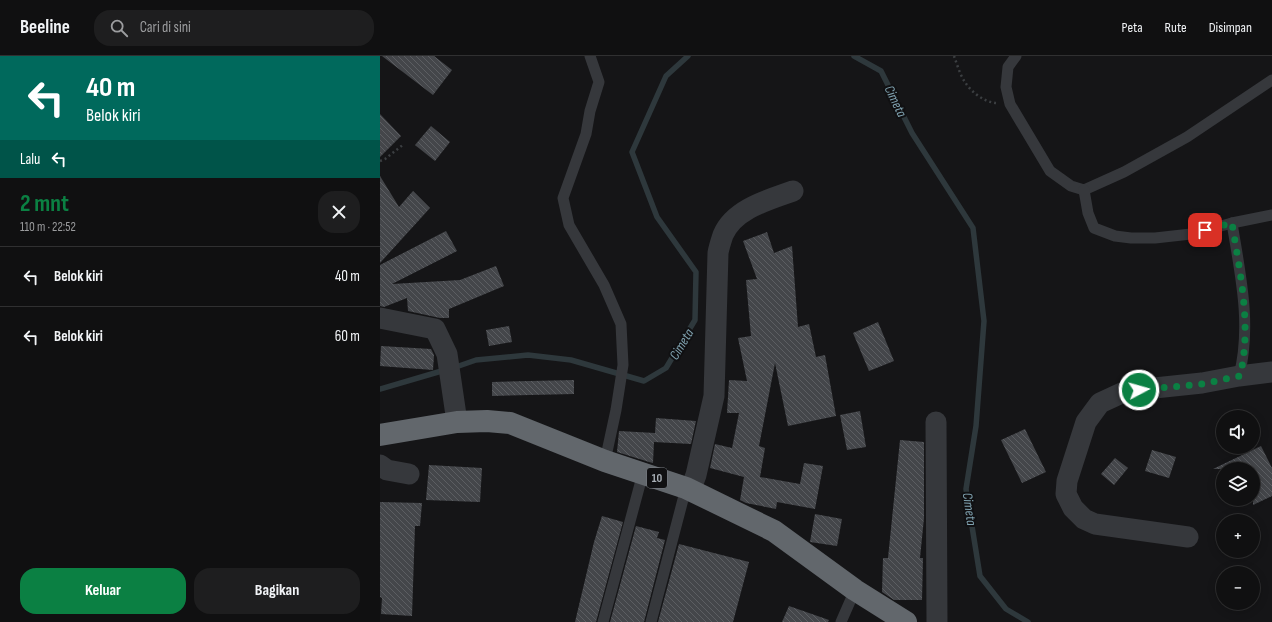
<!DOCTYPE html>
<html lang="id">
<head>
<meta charset="utf-8">
<style>
  body { margin:0; font-family:"Sofia Sans Condensed",sans-serif; background:#1e1e1f; color:#f1f3f6; height:100vh; display:flex; flex-direction:column; font-size:15px; white-space:nowrap }
  * { box-sizing:border-box; margin:0 }
  p { font-size:13px; color:#9c9d9f }
  .icon { flex:none; width:22px; height:22px; fill:none; stroke:currentColor; stroke-width:2; stroke-linecap:round; stroke-linejoin:round }
  .map { position:relative; flex:1; overflow:hidden }
  .drawer { display:flex; flex-direction:column; background:#101011; width:380px }
  .drawer>* { flex:none }
  .hud { background:#00695c; color:#fff; overflow:hidden }
  .fabs { position:absolute; left:836px; top:354px; display:grid; gap:8px }
  .fabs a { display:grid; place-items:center; width:44px; height:44px; border-radius:50%; background:#101011; box-shadow:0 2px 10px #0003,0 0 0 1px #303031; font-size:20px }
  .pin { position:absolute; display:grid; place-items:center; width:34px; height:34px; color:#fff; margin:-17px; border-radius:8px; box-shadow:0 2px 6px #0006 }
  .me { position:absolute; width:44px; margin:-22px; rotate:84deg; stroke-linejoin:round; filter:drop-shadow(0 0 3px #0008) }
  .turn { display:flex; align-items:center; gap:14px; height:84px; padding:0 20px; font-size:18px }
  .turn .icon { width:52px; height:52px; stroke-width:2.5 }
  .turn b { display:block; font-size:28px; line-height:34px }
  .then { display:flex; align-items:center; height:38px; padding:0 20px; background:#0003; gap:8px; font-size:15px }
  .round { display:grid; place-items:center; flex:none; width:42px; height:42px; border-radius:16px; background:#1e1e1f }
  .summary { display:flex; align-items:center; justify-content:space-between; height:68px; padding:0 20px }
  h1 { font-size:24px; font-weight:700; line-height:30px; color:#0b8043 }
  .button { display:flex; gap:8px; margin-top:auto; padding:8px 20px }
  .button a { flex:1; height:46px; border-radius:16px; background:#0b8043; color:#fff; font-size:16px; font-weight:700; line-height:46px; text-align:center }
  .button a+a { background:#1e1e1f; color:#f1f3f6 }
  ul { padding:0; list-style:none }
  li { display:flex; align-items:center; gap:12px; height:60px; padding:0 20px; border-top:1px solid #303031 }
  li div { flex:1 }
  li b { display:block; font-size:15px }
  li em { font-style:normal }
  header { display:flex; align-items:center; gap:24px; box-sizing:border-box; height:56px; padding:0 20px; background:#101011; border-bottom:1px solid #303031 }
  header strong { font-size:19px }
  nav { display:flex; gap:22px; margin-inline-start:auto; font-size:14px }
  .search { width:280px; height:36px; background:#1e1e1f; display:flex; align-items:center; gap:10px; box-sizing:border-box; padding:0 14px; border-radius:16px; color:#9c9d9f; font-size:15px }
  main { display:flex; flex:1; min-height:0 }
  .map>svg:first-child { display:block }
</style>
</head>
<body>
<header>
<strong>Beeline</strong>
<div class="search"><svg class="icon" aria-label="search" viewBox="0 0 24 24"><circle cx="10" cy="10" r="6"/><path d="M15 15l6 6"/></svg>Cari di sini</div>
<nav><a>Peta</a><a>Rute</a><a>Disimpan</a></nav>
</header>
<main>
<section class="drawer">
<div class="hud">
<div class="turn"><svg class="icon" aria-label="left" viewBox="0 0 24 24"><path d="M17 20v-9H6M10 6l-5 5 5 5"/></svg><div><b>40 m</b>Belok kiri</div></div>
<div class="then">Lalu<svg class="icon" aria-label="left" viewBox="0 0 24 24"><path d="M17 20v-9H6M10 6l-5 5 5 5"/></svg></div>
</div>
<div class="summary"><div><h1>2 mnt</h1><p>110 m · 22:52</p></div><a class="round"><svg class="icon" aria-label="close" viewBox="0 0 24 24"><path d="M6 6l12 12M18 6L6 18"/></svg></a></div>
<ul>
<li><svg class="icon" aria-label="left" viewBox="0 0 24 24"><path d="M17 20v-9H6M10 6l-5 5 5 5"/></svg><div><b>Belok kiri</b></div><em>40 m</em></li>
<li><svg class="icon" aria-label="left" viewBox="0 0 24 24"><path d="M17 20v-9H6M10 6l-5 5 5 5"/></svg><div><b>Belok kiri</b></div><em>60 m</em></li>
</ul>
<div class="button"><a>Keluar</a><a>Bagikan</a></div>
</section>
<div class="map">
<svg width="892" height="566" viewBox="0 0 892 566">
  <defs>
    <pattern id="building-back-hatch" width="6" height="6" patternUnits="userSpaceOnUse"><rect width="6" height="6" fill="#44464a"/><path d="M-1 5l2 2M0 0l6 6M5-1l2 2" fill="none" stroke="#5c5e62"/></pattern>
  </defs>
  <rect width="100%" height="100%" fill="#151517"/>
  <g fill="none" stroke-linecap="round" stroke-linejoin="round">
    <g stroke="#2e383c" stroke-width="5.5">
      <polyline points="474,0 501,15 532,77 593,172 604,265 596,370 586,433 600,520 626,553 648,566"/>
      <polyline points="73,312 96,304 148,299 191,304 264,325 286,312 315,264 316,216 277,161 252,96 286,20 308,0"/>
      <polyline points="0,333 65,314"/>
    </g>
  </g>
  <g fill="url(#building-back-hatch)">
    <polygon points="2,0 54,0 72,14 53,39"/>
    <polygon points="0,58 21,80 0,101"/>
    <polygon points="51,70 70,86 55,105 35,89"/>
    <polygon points="0,120 19,151 33,135 50,152 0,207"/>
    <polygon points="66,175 77,195 12,228 80,224 116,210 124,230 69,253 69,262 60,262 28,255 27,242 4,251 0,250 0,209"/>
    <polygon points="387,176 394,197 412,190 418,271 429,268 436,301 445,299 456,360 408,370 395,307 379,390 385,392 380,421 420,428 424,407 443,410 435,453 397,446 396,453 366,447 360,444 364,421 330,412 335,388 352,392 359,357 347,357 349,324 367,325 358,282 371,280 366,224 377,223 363,185"/>
    <polygon points="498,266 514,305 489,315 473,277"/>
    <polygon points="129,270 132,286 109,290 106,274"/>
    <polygon points="1,290 51,293 54,299 53,314 0,310"/>
    <polygon points="194,324 194,338 112,340 112,326"/>
    <polygon points="480,355 486,391 467,394 460,359"/>
    <polygon points="276,362 316,365 311,388 274,386 273,407 269,406 237,396 239,375 275,377"/>
    <polygon points="645,373 666,416 642,427 621,384"/>
    <polygon points="520,384 544,386 544,462 540,502 543,502 542,544 514,544 502,536 503,502 508,502"/>
    <polygon points="881,390 892,412 892,440 873,449 873,413 833,413"/>
    <polygon points="772,394 796,401 789,422 765,415"/>
    <polygon points="735,402 748,412 734,429 721,418"/>
    <polygon points="49,409 102,412 100,446 46,444"/>
    <polygon points="0,446 42,447 40,470 35,470 32,560 1,558 2,542 0,541"/>
    <polygon points="435,458 462,463 457,490 430,486"/>
    <polygon points="222,460 243,466 216,566 195,566 214,486"/>
    <polygon points="256,470 279,476 277,482 285,484 264,566 230,566"/>
    <polygon points="299,488 369,506 353,566 278,566"/>
    <polygon points="409,550 449,564 448,566 402,566"/>
  </g>
  <g fill="none" stroke-linecap="round" stroke-linejoin="round">
    <g stroke="#3c3f42" stroke-width="2.5" stroke-dasharray="2 3" stroke-linecap="butt">
      <path d="M574,0C577,8 580,19 585,26C591,36 604,46 616,47"/>
      <polyline points="0,105 5,103 24,88"/>
    </g>
    <g stroke="#36383c" stroke-width="11">
      <polyline points="210,0 219,26 210,55 206,78 183,142 189,169 224,229 241,268 243,309 236,354 225,405"/>
      <polyline points="636,0 628,11 626,31 630,48 670,115 691,130 704,134 744,116 807,81 892,24"/>
      <polyline points="704,134 708,157 714,172 735,180 751,182 775,182 811,178 852,167 892,159"/>
      <path d="M852,167C860,217 872,269 859,320"/>
      <polyline points="223,566 263,417"/>
      <polyline points="271,566 306,432"/>
      <polyline points="461,566 475,534"/>
    </g>
    <g stroke="#36383c" stroke-width="21">
      <polyline points="0,262 55,273 67,298 77,366"/>
      <polyline points="556,366 557,566"/>
      <polyline points="0,409 7,414 29,418"/>
      <path d="M310,435L316,419L334,340L338,197C339,191 341,185 343,179C354,153 388,144 413,135"/>
      <polyline points="808,481 715,468 704,463 693,452 686,438 687,425 706,366 720,347 746,335 822,327 859,320 892,316"/>
    </g>
    <polyline stroke="#62676c" stroke-width="22" points="0,379 77,366 107,365 130,367 225,405 306,432 394,475 475,534 526,566"/>
  </g>
  <g fill="none" stroke-linecap="round" stroke-linejoin="round">
    <path stroke="#0b8043" stroke-width="7" stroke-dasharray="0 12.6" d="M759,334L822,328L860,320C872,270 860,217 852,167L825,174"/>
  </g>
  <g text-anchor="middle" stroke-width="4" stroke-linejoin="round" paint-order="stroke">
    <rect fill="#101012" stroke="#7a7f85" stroke-width="1" x="267" y="412" width="20" height="20" rx="3"/>
    <g font-size="12" font-weight="bold" fill="#a8afb6">
      <text x="277" y="426">10</text>
    </g>
    <g font-size="14" font-style="italic" fill="#80a2b0" stroke="#101012">
      <text transform="translate(516 45) rotate(64)" y="5">Cimeta</text>
      <text transform="translate(301 288) rotate(-59)" y="5">Cimeta</text>
      <text transform="translate(590 453) rotate(82)" y="5">Cimeta</text>
    </g>
  </g>
</svg>
<div class="fabs">
<a><svg class="icon" aria-label="sound" viewBox="0 0 24 24"><path d="M4 9h4l5-4v14l-5-4H4zM17 9q2 3 0 6"/></svg></a>
<a><svg class="icon" aria-label="layers" viewBox="0 0 24 24"><path d="M12 4l9 5-9 5-9-5zM3 14l9 5 9-5"/></svg></a>
<a>+</a>
<a>−</a>
</div>
<div class="pin" style="left:825px;top:174px;background:#d93025"><svg class="icon" aria-label="arrive" viewBox="0 0 24 24"><path d="M6 21V4h12l-3 4 3 4H6"/></svg></div>
<svg class="me" style="left:759px;top:334px" viewBox="-20 -20 40 40"><circle r="17" fill="#0b8043" stroke="#fff" stroke-width="3"/><path d="M0-11L8 9 0 5-8 9z" fill="#fff"/></svg>
</div>
</main>
</body>
</html>
